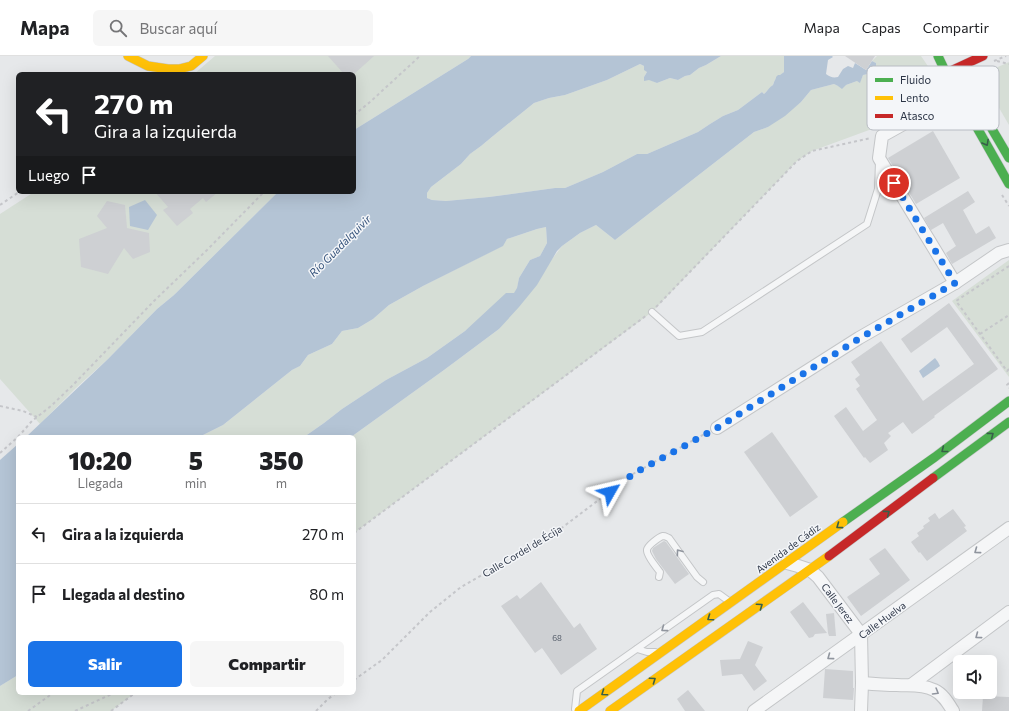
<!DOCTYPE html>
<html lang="es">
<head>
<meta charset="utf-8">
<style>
  body { margin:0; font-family:Commissioner,sans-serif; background:#f6f6f6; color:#202124; height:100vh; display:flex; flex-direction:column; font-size:15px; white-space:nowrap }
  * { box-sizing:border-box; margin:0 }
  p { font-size:13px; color:#757577 }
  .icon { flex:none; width:22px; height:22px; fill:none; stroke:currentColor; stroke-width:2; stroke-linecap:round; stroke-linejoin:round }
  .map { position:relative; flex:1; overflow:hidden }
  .panel { position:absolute; left:16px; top:379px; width:340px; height:260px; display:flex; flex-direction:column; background:#fff; border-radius:6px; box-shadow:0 4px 16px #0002 }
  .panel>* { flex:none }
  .top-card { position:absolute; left:16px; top:16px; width:340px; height:122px; border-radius:6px; box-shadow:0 4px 16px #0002; background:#202124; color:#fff; overflow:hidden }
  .tools { position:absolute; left:953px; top:599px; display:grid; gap:8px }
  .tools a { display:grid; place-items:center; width:44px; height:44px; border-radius:6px; background:#fff; box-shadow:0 4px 16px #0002; font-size:20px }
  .pin { position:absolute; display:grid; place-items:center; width:34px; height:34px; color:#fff; margin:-17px; border:2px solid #fff; border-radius:50%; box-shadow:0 1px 4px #0007 }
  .me { position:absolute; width:44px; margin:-22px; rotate:53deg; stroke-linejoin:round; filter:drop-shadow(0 0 3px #0008) }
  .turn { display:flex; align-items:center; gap:14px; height:84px; padding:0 12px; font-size:18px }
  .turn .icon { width:52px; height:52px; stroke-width:2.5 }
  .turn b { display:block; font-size:28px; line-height:34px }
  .then { display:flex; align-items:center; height:38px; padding:0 12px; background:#0003; gap:8px; font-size:15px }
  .eta { display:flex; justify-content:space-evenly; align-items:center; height:68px; text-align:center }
  .eta b { font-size:24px; font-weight:800; line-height:28px }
  .action { display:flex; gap:8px; margin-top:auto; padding:8px 12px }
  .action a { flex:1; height:46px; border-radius:6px; background:#1a73e8; color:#fff; font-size:16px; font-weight:800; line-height:46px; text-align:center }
  .action a+a { background:#f6f6f6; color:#202124 }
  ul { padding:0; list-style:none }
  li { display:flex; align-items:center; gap:12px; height:60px; padding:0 12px; border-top:1px solid #e0e0e0 }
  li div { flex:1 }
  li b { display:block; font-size:15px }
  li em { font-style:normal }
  header { display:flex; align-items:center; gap:24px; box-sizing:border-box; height:56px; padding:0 20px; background:#fff; border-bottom:1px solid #e0e0e0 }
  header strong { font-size:19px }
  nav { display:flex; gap:22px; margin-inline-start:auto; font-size:14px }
  .search { width:280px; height:36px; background:#f6f6f6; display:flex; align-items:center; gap:10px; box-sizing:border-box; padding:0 14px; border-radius:6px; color:#757577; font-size:15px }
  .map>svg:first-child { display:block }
</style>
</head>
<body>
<header>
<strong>Mapa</strong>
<div class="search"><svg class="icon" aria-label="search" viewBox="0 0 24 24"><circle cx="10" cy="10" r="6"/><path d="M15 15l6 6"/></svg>Buscar aquí</div>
<nav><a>Mapa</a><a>Capas</a><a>Compartir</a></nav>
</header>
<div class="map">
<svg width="1009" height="655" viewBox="0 0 1009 655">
  <rect width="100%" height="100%" fill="#e6e8ea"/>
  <g fill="#d6ded6">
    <polygon points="215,0 471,0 468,3 354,74 354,18 194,18"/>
    <path d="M721,0H784V16C779,20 774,23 773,29C769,32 767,35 764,38L762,36L738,54L723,60L710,68L698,76L647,98H637L603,116L565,132H555L489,141L446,145L432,144L427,142V137L431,131L461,108L470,98L481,90L493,80L534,47L549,42L565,39L607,24L640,8L644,10L647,16L644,21L657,27L670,22L678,24L685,20L690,19L699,12L706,9Z"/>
    <polygon points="877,0 921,0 934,19 929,52 812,95 797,105 652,256 354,477 354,381 351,381 444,314 499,273 562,190 580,177 596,169 615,184 754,76 768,71 801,46 811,34 834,28 838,30 846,29 857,25 860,26 863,19 873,17 875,13 876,7 872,5"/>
    <polygon points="1009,6 1009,69 980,19"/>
    <polygon points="34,136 278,136 174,239 157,253 108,303 76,332 40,368 0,323 0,158"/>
    <polygon points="546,171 547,187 540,200 530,204 519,222 517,233 514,238 465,275 427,302 386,324 342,353 324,367 304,381 199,381 223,369 292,314 300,310 308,299 332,288 342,275 358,272 373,263 389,249 423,230 502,190 507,183 537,173"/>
    <polygon points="1009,204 1009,321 952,245"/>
    <polygon points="18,619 18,637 135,637 111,655 0,655 0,630"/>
  </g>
  <g fill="#b4c4d5">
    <path d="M471,0H721L706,9L699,12L690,19L685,20L678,24L670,22L657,27L649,24L644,25V21L647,16L644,14V10L640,8L607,24L565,39L549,42L534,47L493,80L481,90L470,98L461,108L431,131L427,137V142L432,144L446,145L489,141L555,132H565L603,116L637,98H647L698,76L710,68L723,60L738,54L762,36L764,38C767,36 769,31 773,29L774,26L776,22V21L778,19H780L784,16V0H832L833,1L828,4L826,18C830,21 833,22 838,21L843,13L848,10L853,12L855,7L866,14L872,5L876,7V10L873,17L863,19L860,27L857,25L846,29L842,33L838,30L834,28L811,34L801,46L785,60L768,71L754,76L615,184L596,169L580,177L562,190L557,195L537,229L519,251L499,273L444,314L351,381H304L324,367L342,353L386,324L427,302L465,275L506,237H514L517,232L519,222L530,204L540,200L547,187L546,171L537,173L507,183L503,190L423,230L389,249L373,263L358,272L342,275L332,288L308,299L300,310L292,314L223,369L199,381H26L108,303L157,253L174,239L278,136H354V74L468,3Z"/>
    <polygon points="145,144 157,159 148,174 130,170 129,151"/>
    <polygon points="935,302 938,306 940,310 923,322 919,315"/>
    <polygon points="18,388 18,619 0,630 0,404"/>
  </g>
  <g fill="#ced0d3">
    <polygon points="328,0 374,0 354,18 344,18"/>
    <polygon points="845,0 875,0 866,14"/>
    <polygon points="933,75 960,122 916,148 888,102"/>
    <polygon points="968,135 975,146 963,154 976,178 989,170 996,182 952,208 946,197 956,190 943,167 931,174 924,162"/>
    <polygon points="155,136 218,136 206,146 203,142 190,153 193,157 177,170 163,154 168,151"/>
    <polygon points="107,145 125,149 127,172 149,177 150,196 133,203 124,192 108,218 81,211 79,183 107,172 97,160"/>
    <polygon points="949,247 998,313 934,360 935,361 912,378 903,366 888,377 891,380 884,387 888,394 870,407 865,401 864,402 834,360 846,351 863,375 877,364 856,333 860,330 855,323 860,319 851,306 881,285 923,345 974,308 947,271 911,297 901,283"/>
    <polygon points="772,376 818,441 790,461 744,396"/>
    <polygon points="953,453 966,470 964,471 967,475 927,505 920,496 919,497 911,486 919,480 917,477 924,472 923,470 930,465 928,462 935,457 939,463"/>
    <polygon points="664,485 666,486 689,518 675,528 656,503 652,495 653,492"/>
    <polygon points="885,492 910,524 861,560 847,541 880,518 869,503"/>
    <polygon points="541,526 574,572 580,567 597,593 561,619 542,592 535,597 501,550 517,539 520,543"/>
    <polygon points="803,546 827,577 815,578 813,581 809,582 790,556"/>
    <polygon points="834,557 836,580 829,580 828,577 826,558"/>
    <polygon points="748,585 763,591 755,609 767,625 754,635 742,618 722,620 720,604 740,603"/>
    <polygon points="825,613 853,615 853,632 854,632 853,644 823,642"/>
    <polygon points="688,634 705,655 685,655 677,643"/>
    <polygon points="983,640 1009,641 1009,655 982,655"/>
  </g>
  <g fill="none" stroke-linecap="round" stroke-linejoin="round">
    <g stroke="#c4c6c8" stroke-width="8">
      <g id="lane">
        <polyline points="652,256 679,280 702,276 867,168 878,133 879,106"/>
        <path d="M659,521L660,516C657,512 646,499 647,494C647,490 659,481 663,480C666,480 666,481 669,482L697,521L703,526"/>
        <polyline points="637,593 647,596 655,596"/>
        <polyline points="575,653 577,635 713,539 719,538 730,546"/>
      </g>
    </g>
    <g stroke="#c4c6c8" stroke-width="14">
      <g id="street">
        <polyline points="946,17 925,56 882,80 879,102 955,227"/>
        <polyline points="717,372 859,282 955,227 999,197 1009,194"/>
        <polyline points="787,507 798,510 810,514 818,521 861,578 862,627 861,655"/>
        <path d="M862,627C873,628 885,629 897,629C909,630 922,628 934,634C943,638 948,647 953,655"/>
        <polyline points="911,629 1009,556"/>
        <polyline points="754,655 1009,472"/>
      </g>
    </g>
    <g stroke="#c4c6c8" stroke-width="10">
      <g id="fast">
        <polyline points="938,0 946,17 1009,128"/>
        <polyline points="992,73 1009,102"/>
        <polyline points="933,422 1009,366"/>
        <polyline points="843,466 935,401 1009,345"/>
      </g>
    </g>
    <g stroke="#c4c6c8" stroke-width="10">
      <g id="slow">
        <polyline points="128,0 148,10 168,13 179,13 191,10 203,0"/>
        <polyline points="579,655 843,466"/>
        <polyline points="610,655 829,500"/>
      </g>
    </g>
    <g stroke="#c4c6c8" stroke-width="10">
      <g id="jam">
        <polyline points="946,17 983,0"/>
        <polyline points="829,500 933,422"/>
      </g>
    </g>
    <g stroke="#c5c6ca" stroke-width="2" stroke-dasharray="3 3" stroke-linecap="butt">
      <polyline points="994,5 1006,0"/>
      <polyline points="997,5 1009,8"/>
      <polyline points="973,18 998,61"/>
      <polyline points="354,59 370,46 420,0"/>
      <polyline points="1002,139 1009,150"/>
      <polyline points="0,149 19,136"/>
      <polyline points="1009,210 956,245 1007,315 1009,313"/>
      <polyline points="656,251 797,105 812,95 871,82"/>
      <polyline points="980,278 1009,259"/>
      <polyline points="1009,327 1007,329 1009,332"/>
      <polyline points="0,350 23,355 37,361"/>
      <polyline points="18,381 32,365 51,350 73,329 154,245 207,194 264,136"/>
      <polyline points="0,397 18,381"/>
      <polyline points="354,477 647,259"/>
      <polyline points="354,624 382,604 430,556 461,531 551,480 633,418 708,376"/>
      <polyline points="28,655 53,637"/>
      <polyline points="75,655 114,637"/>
      <polyline points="111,655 135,637"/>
      <polyline points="316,655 328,643 336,637"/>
    </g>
    <use href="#lane" stroke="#f5f6f7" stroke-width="6"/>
    <use href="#street" stroke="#f5f6f7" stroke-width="12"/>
    <use href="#fast" stroke="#4caf50" stroke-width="9"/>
    <use href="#slow" stroke="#ffc107" stroke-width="9"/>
    <use href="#jam" stroke="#c62828" stroke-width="9"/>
  </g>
  <defs><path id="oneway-chevron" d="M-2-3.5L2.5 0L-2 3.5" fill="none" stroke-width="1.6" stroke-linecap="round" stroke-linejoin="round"/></defs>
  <g stroke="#375f49">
    <use href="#oneway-chevron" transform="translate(986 87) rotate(61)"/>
    <use href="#oneway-chevron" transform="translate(991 379) rotate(-37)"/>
    <use href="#oneway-chevron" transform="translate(944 394) rotate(142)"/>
    <use href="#oneway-chevron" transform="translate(887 457) rotate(-37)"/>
    <use href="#oneway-chevron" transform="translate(839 470) rotate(144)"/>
    <use href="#oneway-chevron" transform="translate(760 550) rotate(-35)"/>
    <use href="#oneway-chevron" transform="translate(710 562) rotate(145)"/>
    <use href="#oneway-chevron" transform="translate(653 624) rotate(-35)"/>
    <use href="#oneway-chevron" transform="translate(604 637) rotate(145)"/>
  </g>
  <g stroke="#90959e">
    <use href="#oneway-chevron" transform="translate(977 495) rotate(144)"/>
    <use href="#oneway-chevron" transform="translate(679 496) rotate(-126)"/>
    <use href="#oneway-chevron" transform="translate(664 573) rotate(144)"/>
    <use href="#oneway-chevron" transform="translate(978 580) rotate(143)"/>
    <use href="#oneway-chevron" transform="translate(830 601) rotate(144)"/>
    <use href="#oneway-chevron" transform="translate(936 636) rotate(31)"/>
  </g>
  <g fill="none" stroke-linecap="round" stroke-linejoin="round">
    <polyline stroke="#1a73e8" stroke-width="7" stroke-dasharray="0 12.6" points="610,436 633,418 717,372 860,282 955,227 894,127"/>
  </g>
  <g text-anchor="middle" stroke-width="3" stroke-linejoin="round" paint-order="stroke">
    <g font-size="8" fill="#545c69">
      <text x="557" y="585">68</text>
    </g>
    <g font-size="10" fill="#2b3445" stroke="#f4f6f9">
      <text transform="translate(788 492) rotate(-36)" y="4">Avenida de Cádiz</text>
      <text transform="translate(522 495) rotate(-31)" y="4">Calle Cordel de Écija</text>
      <text transform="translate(838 547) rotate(53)" y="4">Calle Jerez</text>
      <text transform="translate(882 564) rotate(-36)" y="4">Calle Huelva</text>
    </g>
    <g font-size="11" font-style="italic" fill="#34527a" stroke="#f4f6f9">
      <text transform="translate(340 190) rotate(-45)" y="4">Río Guadalquivir</text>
    </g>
  </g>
  <rect x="867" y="10" width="132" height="64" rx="6" fill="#f4f6f9" stroke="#b8bcc3" stroke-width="1"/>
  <rect x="875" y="22" width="18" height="4" fill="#4caf50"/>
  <rect x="875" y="40" width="18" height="4" fill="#ffc107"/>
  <rect x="875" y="58" width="18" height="4" fill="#c62828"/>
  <g font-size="11" fill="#2b3445">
    <text x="900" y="28">Fluido</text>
    <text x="900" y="46">Lento</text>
    <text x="900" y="64">Atasco</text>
  </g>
</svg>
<div class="tools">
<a><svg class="icon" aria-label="sound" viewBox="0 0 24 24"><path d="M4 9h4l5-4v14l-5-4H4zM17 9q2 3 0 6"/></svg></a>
</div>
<div class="pin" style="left:894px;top:127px;background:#d93025"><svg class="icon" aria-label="arrive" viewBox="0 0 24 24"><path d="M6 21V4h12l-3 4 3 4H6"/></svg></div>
<svg class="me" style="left:610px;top:436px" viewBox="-20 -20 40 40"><path d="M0-17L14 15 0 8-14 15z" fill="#1a73e8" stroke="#fff" stroke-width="4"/></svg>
<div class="top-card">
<div class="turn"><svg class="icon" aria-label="left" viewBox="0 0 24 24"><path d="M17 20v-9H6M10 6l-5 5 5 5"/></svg><div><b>270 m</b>Gira a la izquierda</div></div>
<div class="then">Luego<svg class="icon" aria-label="arrive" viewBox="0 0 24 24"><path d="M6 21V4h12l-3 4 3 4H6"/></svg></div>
</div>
<section class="panel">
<div class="eta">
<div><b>10:20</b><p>Llegada</p></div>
<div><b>5</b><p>min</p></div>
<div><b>350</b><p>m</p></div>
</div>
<ul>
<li><svg class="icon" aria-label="left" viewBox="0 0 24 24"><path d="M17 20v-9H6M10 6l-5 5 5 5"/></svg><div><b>Gira a la izquierda</b></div><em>270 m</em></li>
<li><svg class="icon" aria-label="arrive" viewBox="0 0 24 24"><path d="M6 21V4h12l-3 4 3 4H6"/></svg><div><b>Llegada al destino</b></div><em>80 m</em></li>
</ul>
<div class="action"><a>Salir</a><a>Compartir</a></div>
</section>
</div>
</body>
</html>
